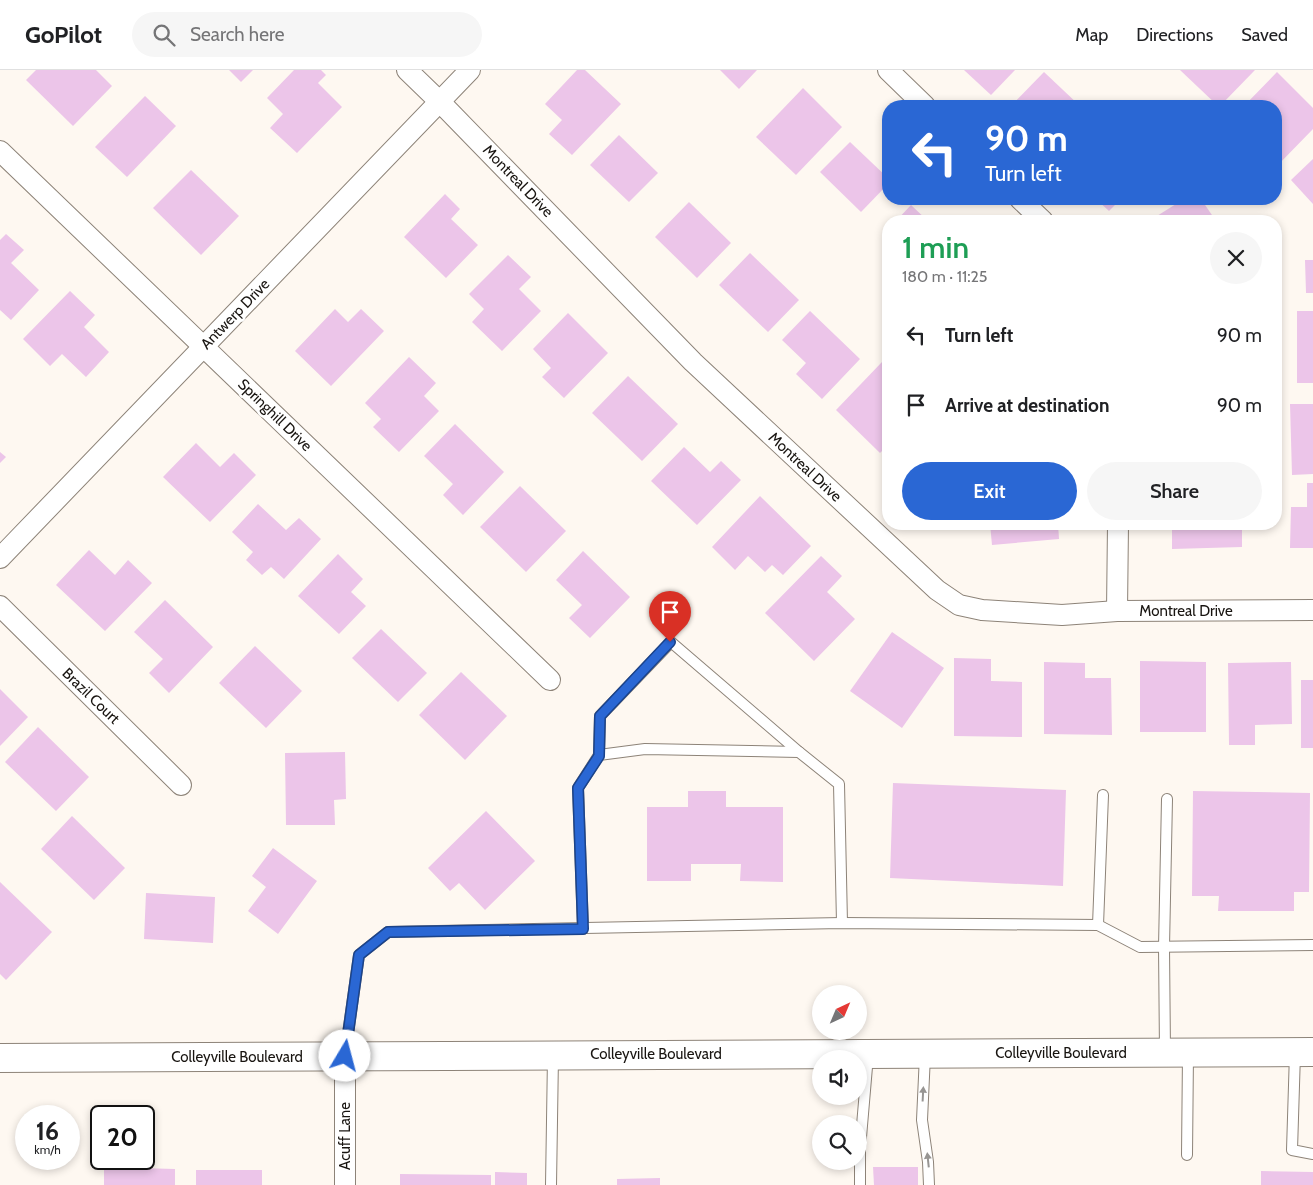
<!DOCTYPE html>
<html lang="en">
<head>
<meta charset="utf-8">
<style>
  body { margin:0; font-family:Cabin,sans-serif; background:#f6f6f6; color:#202124; height:100vh; display:flex; flex-direction:column; font-size:19px; white-space:nowrap }
  * { box-sizing:border-box; margin:0 }
  p { font-size:16px; color:#757577 }
  .icon { flex:none; width:28px; height:28px; fill:none; stroke:currentColor; stroke-width:2; stroke-linecap:round; stroke-linejoin:round }
  .map { position:relative; flex:1; overflow:hidden }
  .side { position:absolute; left:882px; top:145px; width:400px; height:315px; display:flex; flex-direction:column; background:#fff; border-radius:20px; box-shadow:0 2px 8px #0003 }
  .side>* { flex:none }
  .hud { position:absolute; left:882px; top:30px; width:400px; height:105px; border-radius:20px; box-shadow:0 2px 8px #0003; background:#2a67d4; color:#fff; overflow:hidden }
  .needle { width:32px; rotate:44deg }
  .controls { position:absolute; left:812px; top:915px; display:grid; gap:10px }
  .controls a { display:grid; place-items:center; width:55px; height:55px; border-radius:50%; background:#fff; box-shadow:0 2px 8px #0003; font-size:25px }
  .speed { position:absolute; left:15px; top:1035px; display:flex; gap:10px; font-size:25px; font-weight:700; text-align:center }
  .speed>* { display:grid; place-content:center; width:65px; height:65px; border-radius:50%; background:#fff; box-shadow:0 2px 8px #0003; line-height:1 }
  .speed small { font-size:12px; font-weight:400 }
  .speed .limit { border:2px solid #111; border-radius:8px; background:#fff; color:#111 }
  .pin { position:absolute; display:grid; place-items:center; width:42px; height:42px; color:#fff; margin:-51px -21px; border-radius:50% 50% 50% 0; rotate:-45deg; box-shadow:0 0 5px #0007 }
  .pin .icon { rotate:45deg }
  .me { position:absolute; width:55px; margin:-28px; rotate:8deg; stroke-linejoin:round; filter:drop-shadow(0 0 4px #0008) }
  .turn { display:flex; align-items:center; gap:18px; height:105px; padding:0 20px; font-size:22px }
  .turn .icon { width:65px; height:65px; stroke-width:2.5 }
  .turn b { display:block; font-size:35px; line-height:42px }
  .round { display:grid; place-items:center; flex:none; width:52px; height:52px; border-radius:26px; background:#f6f6f6 }
  .overview { display:flex; align-items:center; justify-content:space-between; height:85px; padding:0 20px }
  h1 { font-size:30px; font-weight:600; line-height:38px; color:#1e9e55 }
  .primary-button { display:flex; gap:10px; margin-top:auto; padding:10px 20px }
  .primary-button a { flex:1; height:58px; border-radius:30px; background:#2a67d4; color:#fff; font-size:20px; font-weight:600; line-height:58px; text-align:center }
  .primary-button a+a { background:#f6f6f6; color:#202124 }
  ul { padding:0; list-style:none }
  li { display:flex; align-items:center; gap:15px; height:70px; padding:0 20px }
  li div { flex:1 }
  li b { display:block; font-size:19px }
  li em { font-style:normal }
  header { display:flex; align-items:center; gap:30px; box-sizing:border-box; height:70px; padding:0 25px; background:#fff; border-bottom:1px solid #e0e0e0 }
  header strong { font-size:24px }
  nav { display:flex; gap:28px; margin-inline-start:auto; font-size:18px }
  .search { width:350px; height:45px; background:#f6f6f6; display:flex; align-items:center; gap:12px; box-sizing:border-box; padding:0 18px; border-radius:28px; color:#757577; font-size:19px }
  .map>svg:first-child { display:block }
</style>
</head>
<body>
<header>
<strong>GoPilot</strong>
<div class="search"><svg class="icon" aria-label="search" viewBox="0 0 24 24"><circle cx="10" cy="10" r="6"/><path d="M15 15l6 6"/></svg>Search here</div>
<nav><a>Map</a><a>Directions</a><a>Saved</a></nav>
</header>
<div class="map">
<svg width="1313" height="1115" viewBox="0 0 1313 1115">
  <rect width="100%" height="100%" fill="#fef8f1"/>
  <g fill="#ecc5e9">
    <polygon points="36,0 96,0 112,16 73,56 26,10"/>
    <polygon points="229,0 253,0 241,12"/>
    <polygon points="294,0 321,0 326,5 318,13 342,37 297,83 270,58 283,44 267,28"/>
    <polygon points="577,0 585,0 621,34 572,85 549,64 562,50 545,34"/>
    <polygon points="720,0 757,0 739,19"/>
    <polygon points="964,0 1015,0 991,25"/>
    <polygon points="1180,0 1255,0 1220,36 1218,36"/>
    <polygon points="1044,2 1080,36 1011,36"/>
    <polygon points="1277,2 1313,38 1313,59 1276,97 1276,36 1244,36"/>
    <polygon points="803,18 842,57 796,105 756,67"/>
    <polygon points="145,26 176,56 127,107 95,77"/>
    <polygon points="619,65 658,103 629,132 590,95"/>
    <polygon points="850,72 889,109 889,113 861,142 820,102"/>
    <polygon points="1313,89 1313,134 1291,110"/>
    <polygon points="191,100 239,146 201,185 153,138"/>
    <polygon points="445,124 460,139 451,149 478,175 446,208 404,167"/>
    <polygon points="1096,129 1121,129 1109,141"/>
    <polygon points="1184,129 1201,129 1216,151 1149,151"/>
    <polygon points="689,132 731,173 697,208 655,167"/>
    <polygon points="911,135 928,151 896,151"/>
    <polygon points="889,158 889,172 882,165"/>
    <polygon points="6,164 24,180 11,193 39,220 11,250 0,240 0,170"/>
    <polygon points="750,183 799,230 768,262 719,215"/>
    <polygon points="508,185 531,207 519,219 541,241 502,281 472,252 484,239 469,224"/>
    <polygon points="1305,190 1313,190 1313,223 1306,223"/>
    <polygon points="70,221 95,245 84,257 109,282 86,307 62,284 50,296 23,269"/>
    <polygon points="335,239 348,252 361,239 384,261 331,316 295,281"/>
    <polygon points="810,241 860,289 822,329 796,304 806,293 782,270"/>
    <rect x="1297" y="241" width="16" height="72"/>
    <polygon points="568,243 608,283 564,328 542,307 551,298 533,279"/>
    <polygon points="409,287 436,313 424,326 439,341 399,382 373,357 381,349 365,333"/>
    <polygon points="882,292 889,299 889,374 880,383 836,340"/>
    <polygon points="628,306 678,354 642,391 592,343"/>
    <polygon points="1290,334 1313,334 1313,404 1292,405"/>
    <polygon points="455,354 504,402 463,445 443,425 453,414 424,386"/>
    <polygon points="196,373 220,397 234,383 256,405 210,452 163,407"/>
    <polygon points="684,377 710,402 721,391 741,410 697,455 651,411"/>
    <polygon points="0,382 6,387 0,393"/>
    <polygon points="1307,413 1313,413 1313,478 1290,478 1291,437 1307,437"/>
    <polygon points="520,416 566,461 526,502 480,457"/>
    <polygon points="760,426 811,476 783,505 772,495 765,502 748,486 735,500 712,477"/>
    <polygon points="258,434 286,460 299,448 321,469 284,509 271,497 262,505 246,490 253,482 232,462"/>
    <polygon points="990,454 1058,454 1059,469 992,475"/>
    <polygon points="1172,454 1242,454 1242,477 1172,479"/>
    <polygon points="89,480 115,505 128,490 152,513 105,561 56,515"/>
    <polygon points="583,481 630,527 590,568 569,548 582,535 556,510"/>
    <polygon points="338,484 363,509 351,522 366,536 339,564 298,526"/>
    <polygon points="821,486 842,506 827,522 855,549 814,591 765,543"/>
    <polygon points="165,530 213,577 169,623 149,603 163,589 134,562"/>
    <polygon points="381,559 427,603 398,632 352,588"/>
    <polygon points="892,562 944,598 902,658 850,621"/>
    <polygon points="255,576 302,621 266,658 219,613"/>
    <polygon points="954,588 991,589 991,611 1022,612 1022,667 954,666"/>
    <polygon points="1140,591 1206,592 1206,662 1140,662"/>
    <polygon points="1044,592 1085,593 1085,608 1111,608 1112,665 1044,664"/>
    <polygon points="1291,592 1292,654 1255,655 1255,675 1229,675 1228,593"/>
    <polygon points="461,602 507,646 465,690 419,645"/>
    <rect x="1301" y="610" width="12" height="68"/>
    <polygon points="0,619 28,647 0,676"/>
    <polygon points="38,657 89,707 56,741 5,692"/>
    <polygon points="345,682 346,729 334,730 335,755 286,755 285,683"/>
    <polygon points="893,713 1066,720 1063,816 890,808"/>
    <polygon points="688,721 726,721 726,737 783,737 783,812 740,811 741,794 691,794 691,811 647,811 647,737 688,737"/>
    <polygon points="1193,721 1310,723 1309,822 1294,822 1294,841 1218,841 1219,826 1192,826"/>
    <polygon points="486,741 535,791 485,840 459,813 450,821 428,798"/>
    <polygon points="72,746 125,798 94,830 41,779"/>
    <polygon points="273,778 317,811 278,864 248,841 266,817 252,806"/>
    <polygon points="0,812 52,862 6,910 0,904"/>
    <polygon points="146,823 215,827 213,873 144,869"/>
    <polygon points="104,1097 175,1099 175,1115 104,1115"/>
    <polygon points="873,1097 918,1097 918,1115 874,1115"/>
    <rect x="196" y="1100" width="66" height="15"/>
    <polygon points="1261,1101 1313,1102 1313,1115 1261,1115"/>
    <polygon points="495,1102 527,1103 527,1115 495,1115"/>
    <polygon points="400,1104 491,1105 491,1115 400,1115"/>
    <polygon points="660,1108 660,1115 617,1115 617,1109"/>
  </g>
  <g fill="none" stroke-linecap="round" stroke-linejoin="round">
    <g stroke="#8d8378" stroke-width="12">
      <g id="lane">
        <polyline points="599,685 600,646 671,572 799,682"/>
        <polyline points="1098,855 1103,725"/>
        <polyline points="583,859 578,718 599,685 645,679 799,682 839,714 842,853"/>
        <polyline points="1165,982 1164,877 1167,729"/>
        <polyline points="1295,983 1292,1080 1313,1084"/>
        <polyline points="345,985 359,885 388,862 842,853 1098,855 1140,877 1313,875"/>
        <polyline points="925,985 922,1050 928,1092 929,1115"/>
        <polyline points="1187,1085 1188,984"/>
        <polyline points="551,1115 553,986"/>
        <polyline points="860,1115 860,1079 868,985"/>
      </g>
    </g>
    <g stroke="#8d8378" stroke-width="22">
      <g id="street">
        <polyline points="407,0 440,32 693,292 937,520 959,535 982,540 1062,545 1117,541 1313,540"/>
        <polyline points="888,0 925,36"/>
        <polyline points="0,81 550,610"/>
        <polyline points="1020,129 1043,151"/>
        <polyline points="0,488 470,0"/>
        <polyline points="0,536 181,715"/>
        <polyline points="1117,541 1118,454"/>
        <polyline points="345,986 345,1115"/>
      </g>
    </g>
    <g stroke="#8d8378" stroke-width="30">
      <polyline id="primary" points="0,988 1313,982"/>
    </g>
    <use href="#lane" stroke="#fff" stroke-width="10"/>
    <use href="#street" stroke="#fff" stroke-width="20"/>
    <use href="#primary" stroke="#fff" stroke-width="28"/>
  </g>
  <defs><path id="oneway-solid" d="M-6-.8H1V-3.2L6.5 0L1 3.2V.8H-6Z" transform="scale(1.25)"/></defs>
  <g fill="#979593">
    <use href="#oneway-solid" transform="translate(923 1024) rotate(-87)"/>
    <use href="#oneway-solid" transform="translate(928 1090) rotate(-96)"/>
  </g>
  <g fill="none" stroke-linecap="round" stroke-linejoin="round">
    <g stroke="#1b438a" stroke-width="12">
      <polyline id="route" points="345,986 359,885 388,862 583,859 578,718 599,686 600,646 670,572"/>
    </g>
    <use href="#route" stroke="#2a67d4" stroke-width="9"/>
  </g>
  <g text-anchor="middle" stroke-width="5" stroke-linejoin="round" paint-order="stroke">
    <g font-size="15" fill="#181410" stroke="#fff">
      <text transform="translate(518 111) rotate(46)" y="5">Montreal Drive</text>
      <text transform="translate(235 244) rotate(-46)" y="5">Antwerp Drive</text>
      <text transform="translate(275 345) rotate(44)" y="5">Springhill Drive</text>
      <text transform="translate(805 397) rotate(43)" y="5">Montreal Drive</text>
      <text x="1186" y="546">Montreal Drive</text>
      <text transform="translate(91 626) rotate(44)" y="5">Brazil Court</text>
      <text x="1061" y="988">Colleyville Boulevard</text>
      <text x="656" y="989">Colleyville Boulevard</text>
      <text x="237" y="992">Colleyville Boulevard</text>
      <text transform="translate(345 1066) rotate(-90)" y="5">Acuff Lane</text>
    </g>
  </g>
</svg>
<div class="controls">
<a><svg class="needle" viewBox="-14 -14 28 28"><path d="M0-13l5 13h-10z" fill="#e53935"/><path d="M0 13l5-13h-10z" fill="#757577"/></svg></a>
<a><svg class="icon" aria-label="sound" viewBox="0 0 24 24"><path d="M4 9h4l5-4v14l-5-4H4zM17 9q2 3 0 6"/></svg></a>
<a><svg class="icon" aria-label="search" viewBox="0 0 24 24"><circle cx="10" cy="10" r="6"/><path d="M15 15l6 6"/></svg></a>
</div>
<div class="speed"><div>16<small>km/h</small></div><div class="limit">20</div></div>
<div class="pin" style="left:670px;top:572px;background:#d93025"><svg class="icon" aria-label="arrive" viewBox="0 0 24 24"><path d="M6 21V4h12l-3 4 3 4H6"/></svg></div>
<svg class="me" style="left:345px;top:986px" viewBox="-20 -20 40 40"><circle r="19" fill="#fff"/><path d="M0-13L10 11 0 6-10 11z" fill="#2a67d4"/></svg>
<div class="hud">
<div class="turn"><svg class="icon" aria-label="left" viewBox="0 0 24 24"><path d="M17 20v-9H6M10 6l-5 5 5 5"/></svg><div><b>90 m</b>Turn left</div></div>
</div>
<section class="side">
<div class="overview"><div><h1>1 min</h1><p>180 m · 11:25</p></div><a class="round"><svg class="icon" aria-label="close" viewBox="0 0 24 24"><path d="M6 6l12 12M18 6L6 18"/></svg></a></div>
<ul>
<li><svg class="icon" aria-label="left" viewBox="0 0 24 24"><path d="M17 20v-9H6M10 6l-5 5 5 5"/></svg><div><b>Turn left</b></div><em>90 m</em></li>
<li><svg class="icon" aria-label="arrive" viewBox="0 0 24 24"><path d="M6 21V4h12l-3 4 3 4H6"/></svg><div><b>Arrive at destination</b></div><em>90 m</em></li>
</ul>
<div class="primary-button"><a>Exit</a><a>Share</a></div>
</section>
</div>
</body>
</html>
